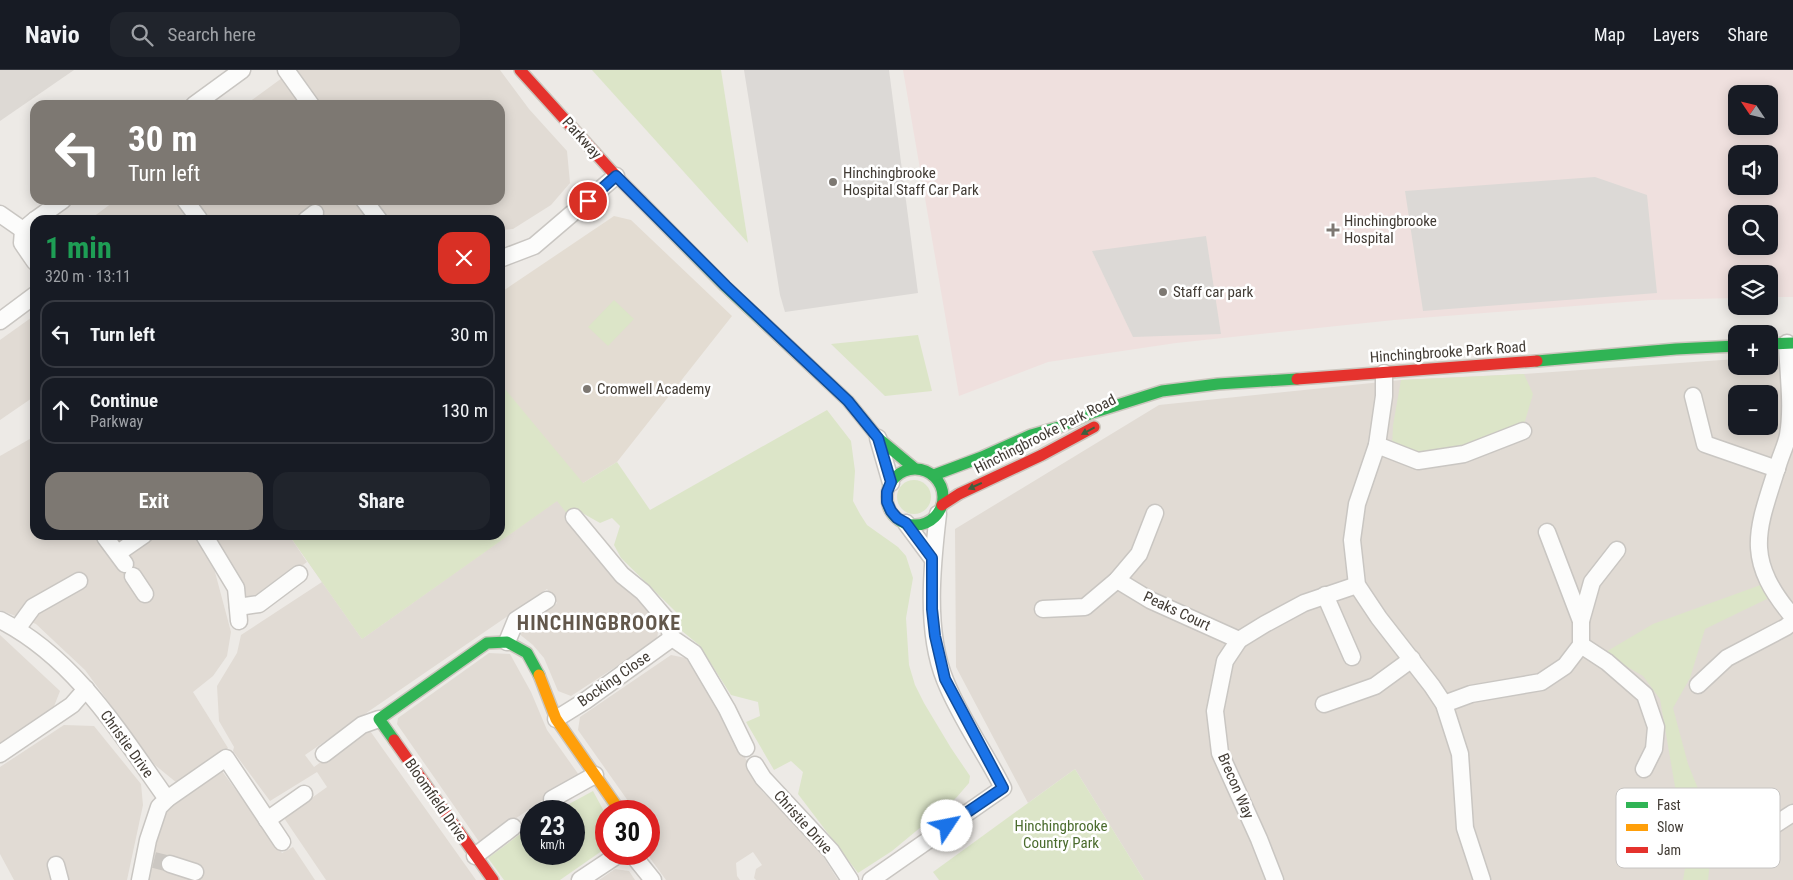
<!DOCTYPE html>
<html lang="en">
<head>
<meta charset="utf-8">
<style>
  body { margin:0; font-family:"Roboto Condensed",sans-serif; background:#20242c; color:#f1f3f6; height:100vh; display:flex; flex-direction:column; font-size:19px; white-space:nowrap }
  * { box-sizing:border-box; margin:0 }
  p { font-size:16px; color:#9ea1a6 }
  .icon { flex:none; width:28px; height:28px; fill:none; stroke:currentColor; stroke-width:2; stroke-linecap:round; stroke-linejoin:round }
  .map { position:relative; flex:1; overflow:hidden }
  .side { position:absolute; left:30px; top:145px; width:475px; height:325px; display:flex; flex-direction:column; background:#171b24; border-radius:15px; box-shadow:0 2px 12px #0003 }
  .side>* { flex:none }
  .guide { position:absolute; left:30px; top:30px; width:475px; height:105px; border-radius:15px; box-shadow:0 2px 12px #0003; background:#7d7872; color:#fff; overflow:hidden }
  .needle { width:32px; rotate:305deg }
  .buttons { position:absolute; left:1728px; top:15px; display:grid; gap:10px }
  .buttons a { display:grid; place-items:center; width:50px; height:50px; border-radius:10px; background:#171b24; box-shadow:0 2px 12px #0003; font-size:25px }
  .speed { position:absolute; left:520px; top:730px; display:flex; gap:10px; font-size:25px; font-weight:700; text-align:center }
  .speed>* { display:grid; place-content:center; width:65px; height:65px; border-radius:50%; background:#171b24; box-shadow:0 2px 12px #0003; line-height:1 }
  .speed small { font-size:12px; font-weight:400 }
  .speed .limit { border:8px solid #d22; background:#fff; color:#111 }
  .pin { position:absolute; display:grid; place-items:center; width:42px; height:42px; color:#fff; margin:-21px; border:2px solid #fff; border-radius:50%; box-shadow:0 1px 5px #0007 }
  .me { position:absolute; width:55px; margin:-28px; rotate:56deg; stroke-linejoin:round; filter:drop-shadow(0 0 4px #0008) }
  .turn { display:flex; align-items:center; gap:18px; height:105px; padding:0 15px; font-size:22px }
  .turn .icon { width:65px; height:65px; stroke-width:2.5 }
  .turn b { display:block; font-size:35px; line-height:42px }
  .round { display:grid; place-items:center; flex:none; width:52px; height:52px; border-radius:15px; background:#20242c }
  .summary { display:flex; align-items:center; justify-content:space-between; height:85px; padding:0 15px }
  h1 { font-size:30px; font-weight:700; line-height:38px; color:#1e9e55 }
  .primary-button { display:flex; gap:10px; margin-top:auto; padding:10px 15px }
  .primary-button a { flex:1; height:58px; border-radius:15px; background:#7d7872; color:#fff; font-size:20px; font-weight:700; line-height:58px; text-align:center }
  .primary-button a+a { background:#20242c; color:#f1f3f6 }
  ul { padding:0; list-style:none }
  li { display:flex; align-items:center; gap:15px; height:68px; margin:0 10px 8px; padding:0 5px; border:2px solid #363941; border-radius:15px }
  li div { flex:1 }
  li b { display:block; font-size:19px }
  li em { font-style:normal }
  header { display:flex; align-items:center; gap:30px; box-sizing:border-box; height:70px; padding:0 25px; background:#171b24; border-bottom:1px solid #363941 }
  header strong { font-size:24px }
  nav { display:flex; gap:28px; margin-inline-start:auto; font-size:18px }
  .search { width:350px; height:45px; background:#20242c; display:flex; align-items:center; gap:12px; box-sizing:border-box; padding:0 18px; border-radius:15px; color:#9ea1a6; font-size:19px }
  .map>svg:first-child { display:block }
</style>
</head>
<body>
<header>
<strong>Navio</strong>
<div class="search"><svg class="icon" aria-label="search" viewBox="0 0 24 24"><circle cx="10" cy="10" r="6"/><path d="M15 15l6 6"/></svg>Search here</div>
<nav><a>Map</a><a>Layers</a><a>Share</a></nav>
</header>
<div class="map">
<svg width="1793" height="810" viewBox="0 0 1793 810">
  <rect width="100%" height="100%" fill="#edeae6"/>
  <g fill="#e1dbd4" fill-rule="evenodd">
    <polygon points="293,0 500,0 529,39 567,81 570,113 551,135 513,159 500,160 500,150 89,150 116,130 500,130 500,35 245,35"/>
    <polygon points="35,245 35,326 0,350 0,270"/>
    <path d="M1793,285V810H1144L1075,699L1028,733L956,597L955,459L1159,335L1401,310L1524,304L1736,289V296H1769V287ZM1736,324H1769V356H1736Z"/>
    <polygon points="35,366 35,465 197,465 211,487 231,562 227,586 213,606 193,622 228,678 177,713 155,695 85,600 36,554 0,540 0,386"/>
    <polygon points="558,430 640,527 659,554 657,570 571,626 558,621 544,588 533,575 518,563 523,556 557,533 547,519 305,685 314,697 368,658 476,810 326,810 284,748 327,717 317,702 270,731 233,681 234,677 219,651 217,616 237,583 241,565 322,512 362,569"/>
    <polygon points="213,465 289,465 307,492 255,530 242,524"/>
    <polygon points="0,565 60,621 53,639 0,676"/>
    <polygon points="489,583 510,584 531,622 547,660 579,705 480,773 397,654 398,648"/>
    <polygon points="671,585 686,588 731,659 761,720 816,775 838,810 756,810 754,808 756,799 762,795 753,782 736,793 737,806 740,810 666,810 647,784 649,784 649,741 634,741 633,738 578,660 580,647"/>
    <polygon points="64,655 94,656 141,714 143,735 127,810 14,810 0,784 0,697"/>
    <polygon points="222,701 282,783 293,777 315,810 147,810 162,742"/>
    <polygon points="615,799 629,801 635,810 599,810"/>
  </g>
  <polygon fill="#ddd9d4" points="0,0 74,0 0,51"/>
  <polygon fill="#e3dcd2" points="614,146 631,150 732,246 617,392 583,413 362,569 289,465 500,465 500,223"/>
  <path fill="#efe0de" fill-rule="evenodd" d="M903,0H1793V227H1769V204H1736V228L1651,230L1394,250L1176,273L1048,292L959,326ZM1736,24H1769V56H1736ZM1736,84H1769V116H1736ZM1736,144H1769V176H1736Z"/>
  <g fill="#dce5c8">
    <polygon points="592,0 721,0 748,173"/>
    <polygon points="614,230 634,249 608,276 588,257"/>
    <polygon points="918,265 932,321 885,326 831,274"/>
    <polygon points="1524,304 1533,324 1523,358 1426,388 1392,378 1393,355 1401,310"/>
    <polygon points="500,313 583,413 617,392 650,440 827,340 851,371 855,401 853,431 860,444 867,455 898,477 906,486 913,508 906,548 909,595 915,615 924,633 951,678 970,706 969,713 956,728 892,781 858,803 798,724 803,702 791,691 774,700 746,652 760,646 758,632 731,625 699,575 682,561 676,542 621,488 614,475 620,456 612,448 600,453 577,440 568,445 557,431 362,569 289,465 500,465"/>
    <circle cx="914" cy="427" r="17"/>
    <polygon points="1766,513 1773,526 1705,559 1690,608 1673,638 1688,694 1703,731 1711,783 1708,810 1683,810 1687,787 1660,629 1643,606 1604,583 1653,554"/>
    <polygon points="1075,699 1144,810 939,810 933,802"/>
    <polygon points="593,721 606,745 606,778 560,810 504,810 488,788 531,756 531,784 574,784 574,741 556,741"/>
  </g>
  <g fill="#dcd9d6">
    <polygon points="744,0 889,0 918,223 785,242 780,225"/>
    <polygon points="1595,107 1647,125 1657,223 1423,241 1405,121"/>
    <polygon points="1206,166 1221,264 1133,267 1092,181"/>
  </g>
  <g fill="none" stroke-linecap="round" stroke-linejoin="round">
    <polyline stroke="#cbc7c2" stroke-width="16" stroke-dasharray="16 8" stroke-linecap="butt" points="154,790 170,794"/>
    <g stroke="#c9c6c2" stroke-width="19">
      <g id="street">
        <polyline points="286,0 311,35"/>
        <polyline points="194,35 242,0"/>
        <polyline points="185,130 199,149"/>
        <polyline points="364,130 379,150"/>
        <polyline points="0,144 23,160"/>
        <polyline points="35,150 23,160 22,173 35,192"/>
        <polyline points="35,150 63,130"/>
        <polyline points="306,150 315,143"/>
        <polyline points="500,189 534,176 616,106"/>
        <polyline points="0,251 35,225"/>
        <path d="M1787,273C1788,303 1793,336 1788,365C1786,375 1781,385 1778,395C1757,461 1743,488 1793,547"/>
        <polyline points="1384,303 1384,326 1377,375 1357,434 1352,470 1357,515 1379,548 1432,616 1444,634 1460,684 1465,758 1482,810"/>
        <polyline points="1693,326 1705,374 1777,399"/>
        <polyline points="878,368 891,413"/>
        <polyline points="1377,375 1418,391 1464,384 1523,361"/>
        <polyline points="574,447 622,505 643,522 666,549 672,568 694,583 727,639 746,678"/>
        <polyline points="906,453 932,488"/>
        <polyline points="204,465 236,518 239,551"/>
        <polyline points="105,467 125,494"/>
        <polyline points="118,483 144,465"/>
        <polyline points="133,506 145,524"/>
        <polyline points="1117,510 1150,530 1239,570"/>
        <polyline points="1325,525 1352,587"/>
        <polyline points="238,537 259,534 299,504"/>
        <polyline points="1043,539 1085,537 1117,510 1139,484 1155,443"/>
        <path d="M0,550C75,588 120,663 167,729L159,737L148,770L140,810"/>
        <polyline points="1581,551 1592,512 1617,480"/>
        <polyline points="17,559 33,537 79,511"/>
        <polyline points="507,572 516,550 547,530"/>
        <polyline points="1581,575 1607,592 1645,625 1656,657 1654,679 1644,699"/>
        <polyline points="1698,615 1727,588 1786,557 1793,551"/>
        <polyline points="1324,634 1375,616 1412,589"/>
        <polyline points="1444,634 1471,624 1541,612 1565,596 1581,575 1581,551 1547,462"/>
        <polyline points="556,649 585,631 672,568"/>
        <polyline points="0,684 72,635 86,619"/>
        <polyline points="324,684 362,655 379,649"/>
        <polyline points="755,695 763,708 831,781 850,810"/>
        <polyline points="167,729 226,688 282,772"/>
        <polyline points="552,729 595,705"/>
        <polyline points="267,750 304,724"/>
        <polyline points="1751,770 1793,743"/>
        <polyline points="632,784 653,810"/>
        <polyline points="475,786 513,757"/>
        <polyline points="170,794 195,802"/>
        <polyline points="56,795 60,810"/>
        <polyline points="580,810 619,784"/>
        <path d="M871,810L1003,718C985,682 960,648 945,610C925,561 932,495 938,444"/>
        <polyline points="1275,810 1259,769 1220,683 1215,641 1225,591 1239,570 1265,554 1304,533 1357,515"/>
      </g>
    </g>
    <g stroke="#cbc6be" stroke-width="14">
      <g id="fast">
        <polyline points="641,131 725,216 848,331 878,368 914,398"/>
        <polyline points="1769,274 1793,273"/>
        <polyline points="1537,291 1676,279 1736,276"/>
        <circle cx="915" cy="427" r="28"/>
        <polyline points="934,405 982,387 1031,365 1059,357 1092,343 1162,321 1218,314 1297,309"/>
        <polyline points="394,670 379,649 487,573 507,572 527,583 539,605"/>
      </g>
    </g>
    <g stroke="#cbc6be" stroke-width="14">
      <polyline id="slow" points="539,605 556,649 620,741"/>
    </g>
    <g stroke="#cbc6be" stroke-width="14">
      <g id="jam">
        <polyline points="520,0 616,106 641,131"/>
        <polyline points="1297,309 1537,291"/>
        <polyline points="942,435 959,424 1042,385 1094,357"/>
        <polyline points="394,670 493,810"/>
      </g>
    </g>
    <use href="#street" stroke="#fcfcfb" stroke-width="16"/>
    <use href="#fast" stroke="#30b455" stroke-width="11"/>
    <use href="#slow" stroke="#ff9f0a" stroke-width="11"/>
    <use href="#jam" stroke="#e5322d" stroke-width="11"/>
  </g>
  <defs><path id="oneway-solid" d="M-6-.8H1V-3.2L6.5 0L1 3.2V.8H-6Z" transform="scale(1.25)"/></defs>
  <g fill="#3c5f3e">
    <use href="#oneway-solid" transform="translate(1088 361) rotate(152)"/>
    <use href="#oneway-solid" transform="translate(975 416) rotate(155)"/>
  </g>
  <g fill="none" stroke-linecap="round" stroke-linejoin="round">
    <g stroke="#114b97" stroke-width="12">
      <polyline id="route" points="588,131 616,106 726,216 848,331 878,368 891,412 887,422 887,432 891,441 897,448 906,453 932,488 932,539 935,566 945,609 1003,718 947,756"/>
    </g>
    <use href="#route" stroke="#1a73e8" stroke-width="9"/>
  </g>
  <g fill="#7d7872" stroke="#fff" stroke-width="2">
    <circle cx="833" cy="112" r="5"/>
    <path d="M1330.5 152.5h5v5h5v5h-5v5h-5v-5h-5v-5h5z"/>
    <circle cx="1163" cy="222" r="5"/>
    <circle cx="587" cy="319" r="5"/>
  </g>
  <g text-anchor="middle" stroke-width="5" stroke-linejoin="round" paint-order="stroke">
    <g font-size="15" fill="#413b34" stroke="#fff">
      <text transform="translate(582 68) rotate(48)" y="5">Parkway</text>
      <text transform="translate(1448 282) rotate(-4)" y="5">Hinchingbrooke Park Road</text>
      <text transform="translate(1045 364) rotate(-27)" y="5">Hinchingbrooke Park Road</text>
      <text transform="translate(1177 541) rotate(25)" y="5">Peaks Court</text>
      <text transform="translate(614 609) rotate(-35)" y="5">Bocking Close</text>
      <text transform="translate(127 674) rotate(54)" y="5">Christie Drive</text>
      <text transform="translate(1236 716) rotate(67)" y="5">Brecon Way</text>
      <text transform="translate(436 730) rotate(55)" y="5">Bloomfield Drive</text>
      <text transform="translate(803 752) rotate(48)" y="5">Christie Drive</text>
    </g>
    <g font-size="15" fill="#413b34" stroke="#fff" text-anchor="start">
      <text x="843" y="108">Hinchingbrooke<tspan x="843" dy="17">Hospital Staff Car Park</tspan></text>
      <text x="1344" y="156">Hinchingbrooke<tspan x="1344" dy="17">Hospital</tspan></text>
      <text x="1173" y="227">Staff car park</text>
      <text x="597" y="324">Cromwell Academy</text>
    </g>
    <g font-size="15" fill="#4b6c2e" stroke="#fff">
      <text x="1061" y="761">Hinchingbrooke<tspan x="1061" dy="17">Country Park</tspan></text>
    </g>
    <g font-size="20" font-weight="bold" letter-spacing="1" fill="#63584c" stroke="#fff">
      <text x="599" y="560">HINCHINGBROOKE</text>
    </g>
  </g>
  <rect x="1616" y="718" width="164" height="80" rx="8" fill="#fff" stroke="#c6c4c2" stroke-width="1"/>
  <rect x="1626" y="732" width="22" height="6" fill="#30b455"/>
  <rect x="1626" y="754" width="22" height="7" fill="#ff9f0a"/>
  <rect x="1626" y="777" width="22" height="6" fill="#e5322d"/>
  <g font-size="14" fill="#413b34">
    <text x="1657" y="740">Fast</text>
    <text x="1657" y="762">Slow</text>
    <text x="1657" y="785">Jam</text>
  </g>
</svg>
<div class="buttons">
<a><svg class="needle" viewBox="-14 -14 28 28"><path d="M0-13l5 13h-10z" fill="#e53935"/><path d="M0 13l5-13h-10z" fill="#9ea1a6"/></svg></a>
<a><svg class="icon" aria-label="sound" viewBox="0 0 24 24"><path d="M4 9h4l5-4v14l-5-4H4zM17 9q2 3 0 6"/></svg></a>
<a><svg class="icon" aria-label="search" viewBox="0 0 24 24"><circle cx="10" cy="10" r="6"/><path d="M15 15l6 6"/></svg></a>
<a><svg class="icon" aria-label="layers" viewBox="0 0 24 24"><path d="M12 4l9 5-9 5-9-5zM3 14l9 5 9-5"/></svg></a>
<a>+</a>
<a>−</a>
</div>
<div class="speed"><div>23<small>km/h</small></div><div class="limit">30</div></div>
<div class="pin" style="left:588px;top:131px;background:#d93025"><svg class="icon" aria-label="arrive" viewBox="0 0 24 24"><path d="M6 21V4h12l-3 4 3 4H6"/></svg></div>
<svg class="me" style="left:947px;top:756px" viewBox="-20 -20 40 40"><circle r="19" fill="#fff"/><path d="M0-13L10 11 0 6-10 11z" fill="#1a73e8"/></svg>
<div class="guide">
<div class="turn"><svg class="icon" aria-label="left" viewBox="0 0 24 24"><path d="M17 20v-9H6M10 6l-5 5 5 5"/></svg><div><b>30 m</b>Turn left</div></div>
</div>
<section class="side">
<div class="summary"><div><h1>1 min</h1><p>320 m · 13:11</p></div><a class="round" style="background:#d93025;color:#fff"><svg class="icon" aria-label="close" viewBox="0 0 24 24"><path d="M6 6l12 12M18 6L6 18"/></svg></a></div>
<ul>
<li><svg class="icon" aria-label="left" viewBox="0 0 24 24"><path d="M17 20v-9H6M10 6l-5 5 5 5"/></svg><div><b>Turn left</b></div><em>30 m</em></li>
<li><svg class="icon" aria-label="ahead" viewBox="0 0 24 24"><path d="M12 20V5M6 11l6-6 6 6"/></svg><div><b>Continue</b><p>Parkway</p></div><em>130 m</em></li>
</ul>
<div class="primary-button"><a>Exit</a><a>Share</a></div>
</section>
</div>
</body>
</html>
